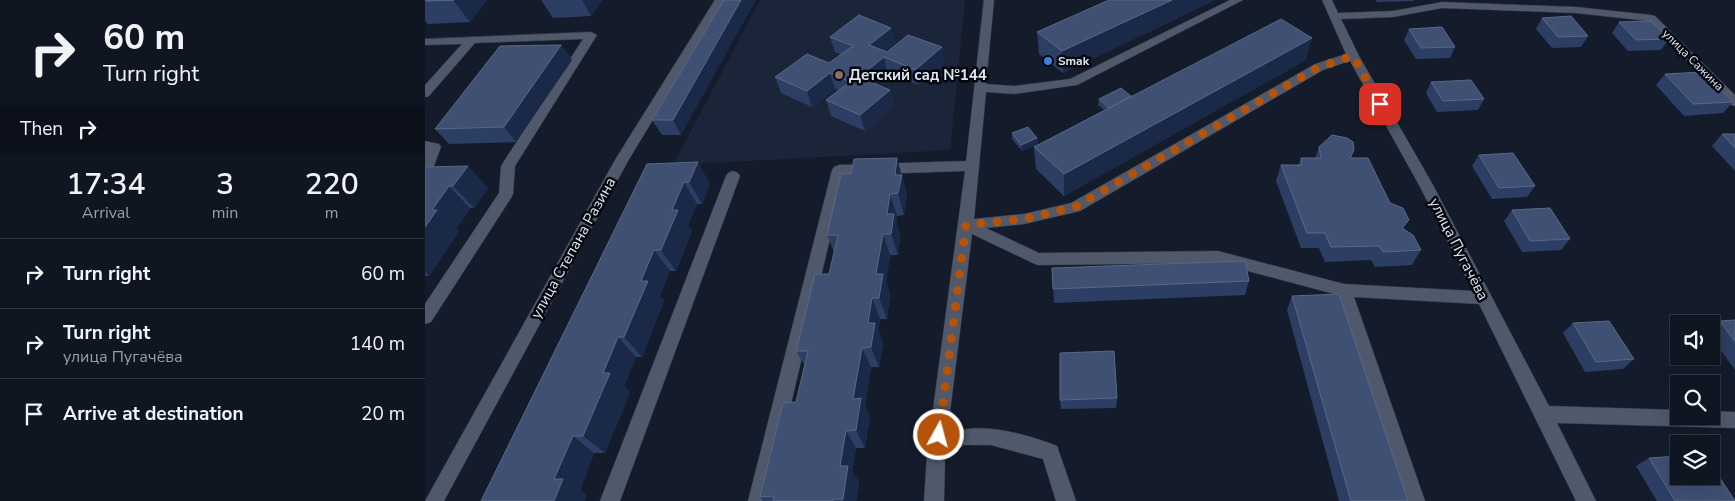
<!DOCTYPE html>
<html lang="en">
<head>
<meta charset="utf-8">
<style>
  body { margin:0; font-family:"Nunito Sans",sans-serif; background:#1d222e; color:#f1f3f6; height:100vh; display:flex; flex-direction:column; font-size:19px; white-space:nowrap }
  * { box-sizing:border-box; margin:0 }
  p { font-size:16px; color:#9b9fa5 }
  .icon { flex:none; width:28px; height:28px; fill:none; stroke:currentColor; stroke-width:2; stroke-linecap:round; stroke-linejoin:round }
  .map { position:relative; flex:1; overflow:hidden }
  .drawer { display:flex; flex-direction:column; background:#0f1521; width:425px }
  .drawer>* { flex:none }
  .banner { background:#0f1521; color:#f1f3f6; overflow:hidden }
  .controls { position:absolute; left:1245px; top:315px; display:grid; gap:10px }
  .controls a { display:grid; place-items:center; width:50px; height:50px; border-radius:0px; background:#0f1521; box-shadow:0 5px 20px #0002,0 0 0 1px #2f343f; font-size:25px }
  .pin { position:absolute; display:grid; place-items:center; width:42px; height:42px; color:#fff; margin:-21px; border-radius:10px; box-shadow:0 2px 8px #0006 }
  .me { position:absolute; width:55px; margin:-28px; rotate:7deg; stroke-linejoin:round; filter:drop-shadow(0 0 4px #0008) }
  .turn { display:flex; align-items:center; gap:18px; height:105px; padding:0 20px; font-size:22px }
  .turn .icon { width:65px; height:65px; stroke-width:2.5 }
  .turn b { display:block; font-size:35px; line-height:42px }
  .then { display:flex; align-items:center; height:48px; padding:0 20px; background:#0003; gap:10px; font-size:19px }
  .eta { display:flex; justify-content:space-evenly; align-items:center; height:85px; text-align:center }
  .eta b { font-size:30px; font-weight:600; line-height:35px }
  ul { padding:0; list-style:none }
  li { display:flex; align-items:center; gap:15px; height:70px; padding:0 20px; border-top:1px solid #2f343f }
  li div { flex:1 }
  li b { display:block; font-size:19px }
  li em { font-style:normal }
  main { display:flex; flex:1; min-height:0 }
  .map>svg:first-child { display:block }
</style>
</head>
<body>
<main>
<section class="drawer">
<div class="banner">
<div class="turn"><svg class="icon" aria-label="right" viewBox="0 0 24 24"><path d="M7 20v-9h11M14 6l5 5-5 5"/></svg><div><b>60 m</b>Turn right</div></div>
<div class="then">Then<svg class="icon" aria-label="right" viewBox="0 0 24 24"><path d="M7 20v-9h11M14 6l5 5-5 5"/></svg></div>
</div>
<div class="eta">
<div><b>17:34</b><p>Arrival</p></div>
<div><b>3</b><p>min</p></div>
<div><b>220</b><p>m</p></div>
</div>
<ul>
<li><svg class="icon" aria-label="right" viewBox="0 0 24 24"><path d="M7 20v-9h11M14 6l5 5-5 5"/></svg><div><b>Turn right</b></div><em>60 m</em></li>
<li><svg class="icon" aria-label="right" viewBox="0 0 24 24"><path d="M7 20v-9h11M14 6l5 5-5 5"/></svg><div><b>Turn right</b><p>улица Пугачёва</p></div><em>140 m</em></li>
<li><svg class="icon" aria-label="arrive" viewBox="0 0 24 24"><path d="M6 21V4h12l-3 4 3 4H6"/></svg><div><b>Arrive at destination</b></div><em>20 m</em></li>
</ul>
</section>
<div class="map">
<svg width="1310" height="501" viewBox="0 0 1310 501">
  <rect width="100%" height="100%" fill="#141c2c"/>
  <polygon fill="#1b253a" points="335,0 540,0 525,150 248,165"/>
  <g fill="none" stroke-linecap="round" stroke-linejoin="round">
    <g stroke="#333845" stroke-width="1">
      <g id="minor">
        <polygon points="290,0 300,0 203,161 19,501 0,501 190,160"/>
        <path d="M559,0H569L561,84L589,86L645,79L805,0H818L652,85L589,94L561,92L549,219L599,214L646,203L890,64L921,54L897,0H907L913,13L968,11L1017,2L1151,7L1226,15L1230,16L1310,95V106L1306,105L1223,21L1151,13L1017,8L968,17L916,19L934,56L1008,185L1124,406L1254,410V416H1286V411L1310,412V428L1132,423L1171,501H1151L1054,304L929,297L1000,501H980L913,295L793,263L612,265L547,234L522,436C549,418 603,435 632,446L651,501H631L618,459L566,445H539L520,458L519,501H499L502,454L540,171L420,175L343,501H323L407,170L409,167L414,165L541,161ZM925,61L994,185L1048,291L919,284L793,251L614,253L561,228L599,224L655,211L898,70Z"/>
        <polygon points="166,32 172,35 90,166 88,194 86,198 6,322 0,324 0,304 74,193 76,166 158,39 50,43 4,96 0,97 0,85 37,44 0,45 0,39"/>
        <polygon points="0,141 14,144 16,147 7,171 5,174 0,176"/>
        <polygon points="308,171 313,173 315,176 195,501 175,501 301,176 303,173"/>
      </g>
    </g>
    <use href="#minor" fill="#4f596b" fill-rule="evenodd"/>
  </g>
  <g fill="#2c3e64">
    <polygon points="0,0 62,0 45,22 3,24 0,21"/>
    <polygon points="116,0 177,0 166,16 128,18"/>
    <polygon points="299,0 256,135 237,135 227,120"/>
    <polygon points="684,0 790,0 638,73 614,54 612,32"/>
    <polygon points="951,0 990,0 989,1 952,2"/>
    <polygon points="1117,18 1163,36 1156,47 1127,48 1111,29"/>
    <polygon points="1194,22 1244,39 1236,50 1203,51 1187,33"/>
    <polygon points="466,28 470,43 459,51 462,52 517,47 519,63 494,85 462,73 449,83 465,90 469,106 440,131 406,116 401,100 414,90 410,89 387,107 356,93 350,77 404,63 416,55 410,52 405,37"/>
    <polygon points="984,29 1030,47 1025,58 991,59 979,40"/>
    <polygon points="136,45 147,60 91,142 24,144 10,129"/>
    <polygon points="881,60 639,196 611,169 609,147 679,110 673,105 674,99 706,96"/>
    <polygon points="1240,74 1308,102 1298,113 1259,116 1231,85"/>
    <polygon points="1006,82 1059,99 1053,110 1012,112 1001,93"/>
    <polygon points="587,133 612,138 613,144 597,151 587,139"/>
    <polygon points="1297,134 1310,134 1310,171 1287,146"/>
    <polygon points="894,147 925,158 965,203 979,229 996,250 987,265 950,267 946,260 900,262 894,248 876,248 851,181 856,165 873,165 876,158 890,158"/>
    <polygon points="1054,155 1110,186 1102,197 1067,199 1047,166"/>
    <polygon points="472,158 482,196 479,215 472,216 471,220 475,236 473,255 465,255 461,281 465,295 462,319 455,319 453,330 458,343 454,367 446,367 440,406 445,416 440,448 431,448 427,472 434,482 431,501 338,501 335,497 371,402 380,366 371,351 404,274 409,252 402,235 426,174"/>
    <polygon points="222,164 285,184 277,204 272,204 263,225 267,231 251,271 245,271 235,296 239,301 217,357 211,357 199,386 205,392 180,453 169,453 155,490 161,495 159,501 56,501"/>
    <polygon points="0,167 63,188 49,208 45,208 31,229 34,231 4,276 0,276"/>
    <polygon points="1087,210 1145,239 1136,250 1097,252 1079,221"/>
    <polygon points="627,268 824,281 820,295 629,303"/>
    <polygon points="867,296 983,501 914,501 862,310"/>
    <polygon points="1310,320 1310,370 1286,337 1286,328 1295,321"/>
    <polygon points="1148,323 1209,359 1198,369 1160,372 1138,333"/>
    <polygon points="692,398 691,408 636,409 635,400"/>
    <polygon points="1224,458 1310,501 1232,501 1211,466"/>
  </g>
  <g fill="#1a2947">
    <polygon points="28,0 62,0 45,22"/>
    <polygon points="157,0 177,0 166,16"/>
    <polygon points="316,0 331,0 256,135 248,120"/>
    <polygon points="747,0 790,0 638,73 637,51"/>
    <polygon points="466,28 470,43 448,60 444,45"/>
    <polygon points="887,38 881,60 639,196 639,174"/>
    <polygon points="136,45 147,60 91,142 79,127"/>
    <polygon points="517,47 519,63 494,85 490,70"/>
    <polygon points="459,57 462,73 438,92 434,77"/>
    <polygon points="405,73 410,89 387,107 382,91"/>
    <polygon points="465,90 469,106 440,131 435,115"/>
    <polygon points="612,138 613,144 597,151 596,145"/>
    <polygon points="472,158 482,196 479,215 473,193 470,175"/>
    <polygon points="273,162 285,184 277,204 264,182"/>
    <polygon points="43,166 63,188 49,208 28,186"/>
    <polygon points="259,182 272,204 263,225 267,231 251,271 236,250 247,210"/>
    <polygon points="24,186 45,208 31,229 34,231 4,276 0,272 0,227 7,210"/>
    <polygon points="465,194 472,216 471,220 475,236 473,255 466,234 462,214"/>
    <polygon points="984,220 976,235 977,228"/>
    <polygon points="458,234 465,255 461,281 465,295 462,319 454,298 451,274"/>
    <polygon points="229,250 245,271 235,296 239,301 217,357 199,337 216,281"/>
    <polygon points="447,298 455,319 453,330 458,343 454,367 446,347 443,323"/>
    <polygon points="193,337 211,357 199,386 205,392 180,453 158,436 178,373"/>
    <polygon points="437,348 446,367 440,406 445,416 440,448 431,430 428,399"/>
    <polygon points="421,431 431,448 427,472 434,482 431,501 419,501 418,499 415,466"/>
    <polygon points="148,436 169,453 155,490 161,495 159,501 129,501 129,479"/>
  </g>
  <g fill="#3f5073" stroke="#586887">
    <polygon points="0,0 29,0 0,1"/>
    <polygon points="299,0 316,0 248,120 227,120"/>
    <polygon points="684,0 747,0 637,51 612,32"/>
    <polygon points="434,15 466,28 444,45 462,52 483,35 517,47 490,70 459,57 434,77 465,90 435,115 401,100 425,82 405,73 382,91 350,77 382,54 404,63 428,46 405,37"/>
    <polygon points="1146,16 1163,36 1133,37 1117,18"/>
    <polygon points="856,19 887,38 639,174 609,147"/>
    <polygon points="1226,21 1244,39 1211,40 1194,22"/>
    <polygon points="1017,27 1030,47 996,48 984,29"/>
    <polygon points="136,45 79,127 10,129 75,46"/>
    <polygon points="1278,72 1308,102 1268,104 1240,74"/>
    <polygon points="1046,80 1059,99 1018,101 1006,82"/>
    <polygon points="696,88 706,96 684,108 674,99"/>
    <polygon points="603,127 612,138 596,145 587,133"/>
    <polygon points="1297,134 1310,134 1310,148"/>
    <polygon points="907,135 922,138 928,142 929,150 925,158 943,158 965,203 978,208 984,220 977,228 988,235 996,250 958,252 954,246 906,247 900,233 882,233 856,165 877,165 876,158 896,158 894,147"/>
    <polygon points="1088,153 1110,186 1074,188 1054,155"/>
    <polygon points="472,158 470,175 477,175 473,193 465,194 462,214 469,214 466,234 458,234 451,274 458,274 454,298 447,298 443,323 450,323 446,347 437,348 428,399 436,398 431,430 421,431 415,466 423,466 418,499 409,499 408,501 348,501 349,496 335,497 358,403 371,402 383,351 371,351 390,274 404,274 413,235 402,235 416,174 426,174 429,159"/>
    <polygon points="273,162 264,182 259,182 247,210 253,210 236,250 229,250 216,281 223,281 199,337 193,337 178,373 185,373 158,436 148,436 129,479 138,479 129,501 56,501 222,164"/>
    <polygon points="43,166 28,186 24,186 7,210 12,210 0,227 0,167"/>
    <polygon points="1125,208 1145,239 1105,241 1087,210"/>
    <polygon points="820,261 824,281 628,289 627,268"/>
    <polygon points="914,294 983,501 926,501 867,296"/>
    <polygon points="1310,320 1310,342 1295,321"/>
    <polygon points="1184,321 1209,359 1171,362 1148,323"/>
    <polygon points="689,351 692,398 635,400 635,353"/>
    <polygon points="1254,456 1254,476 1286,476 1286,464 1310,501 1250,501 1224,458"/>
  </g>
  <g fill="none" stroke-linecap="round" stroke-linejoin="round">
    <polyline stroke="#b45309" stroke-width="9" stroke-dasharray="0 16.2" points="514,435 541,225 599,219 650,207 894,67 928,56 955,104"/>
  </g>
  <circle fill="#3f7fe0" stroke="#04070d" stroke-width="2" cx="623" cy="61" r="5"/>
  <circle fill="#8d6e63" stroke="#04070d" stroke-width="2" cx="414" cy="75" r="5"/>
  <g text-anchor="middle" stroke-width="5" stroke-linejoin="round" paint-order="stroke">
    <g font-size="12" fill="#e1e7f2" stroke="#04070d">
      <text transform="translate(1268 60) rotate(45)" y="4">улица Сажина</text>
    </g>
    <g font-size="12" font-weight="bold" fill="#e1e7f2" stroke="#04070d" text-anchor="start">
      <text x="633" y="65">Smak</text>
    </g>
    <g font-size="15" font-weight="bold" fill="#e1e7f2" stroke="#04070d" text-anchor="start">
      <text x="424" y="80">Детский сад №144</text>
    </g>
    <g font-size="15" fill="#e1e7f2" stroke="#04070d">
      <text transform="translate(148 248) rotate(-61)" y="5">улица Степана Разина</text>
      <text transform="translate(1034 249) rotate(63)" y="5">улица Пугачёва</text>
    </g>
  </g>
</svg>
<div class="controls">
<a><svg class="icon" aria-label="sound" viewBox="0 0 24 24"><path d="M4 9h4l5-4v14l-5-4H4zM17 9q2 3 0 6"/></svg></a>
<a><svg class="icon" aria-label="search" viewBox="0 0 24 24"><circle cx="10" cy="10" r="6"/><path d="M15 15l6 6"/></svg></a>
<a><svg class="icon" aria-label="layers" viewBox="0 0 24 24"><path d="M12 4l9 5-9 5-9-5zM3 14l9 5 9-5"/></svg></a>
</div>
<div class="pin" style="left:955px;top:104px;background:#d93025"><svg class="icon" aria-label="arrive" viewBox="0 0 24 24"><path d="M6 21V4h12l-3 4 3 4H6"/></svg></div>
<svg class="me" style="left:514px;top:435px" viewBox="-20 -20 40 40"><circle r="17" fill="#b45309" stroke="#fff" stroke-width="3"/><path d="M0-11L8 9 0 5-8 9z" fill="#fff"/></svg>
</div>
</main>
</body>
</html>
